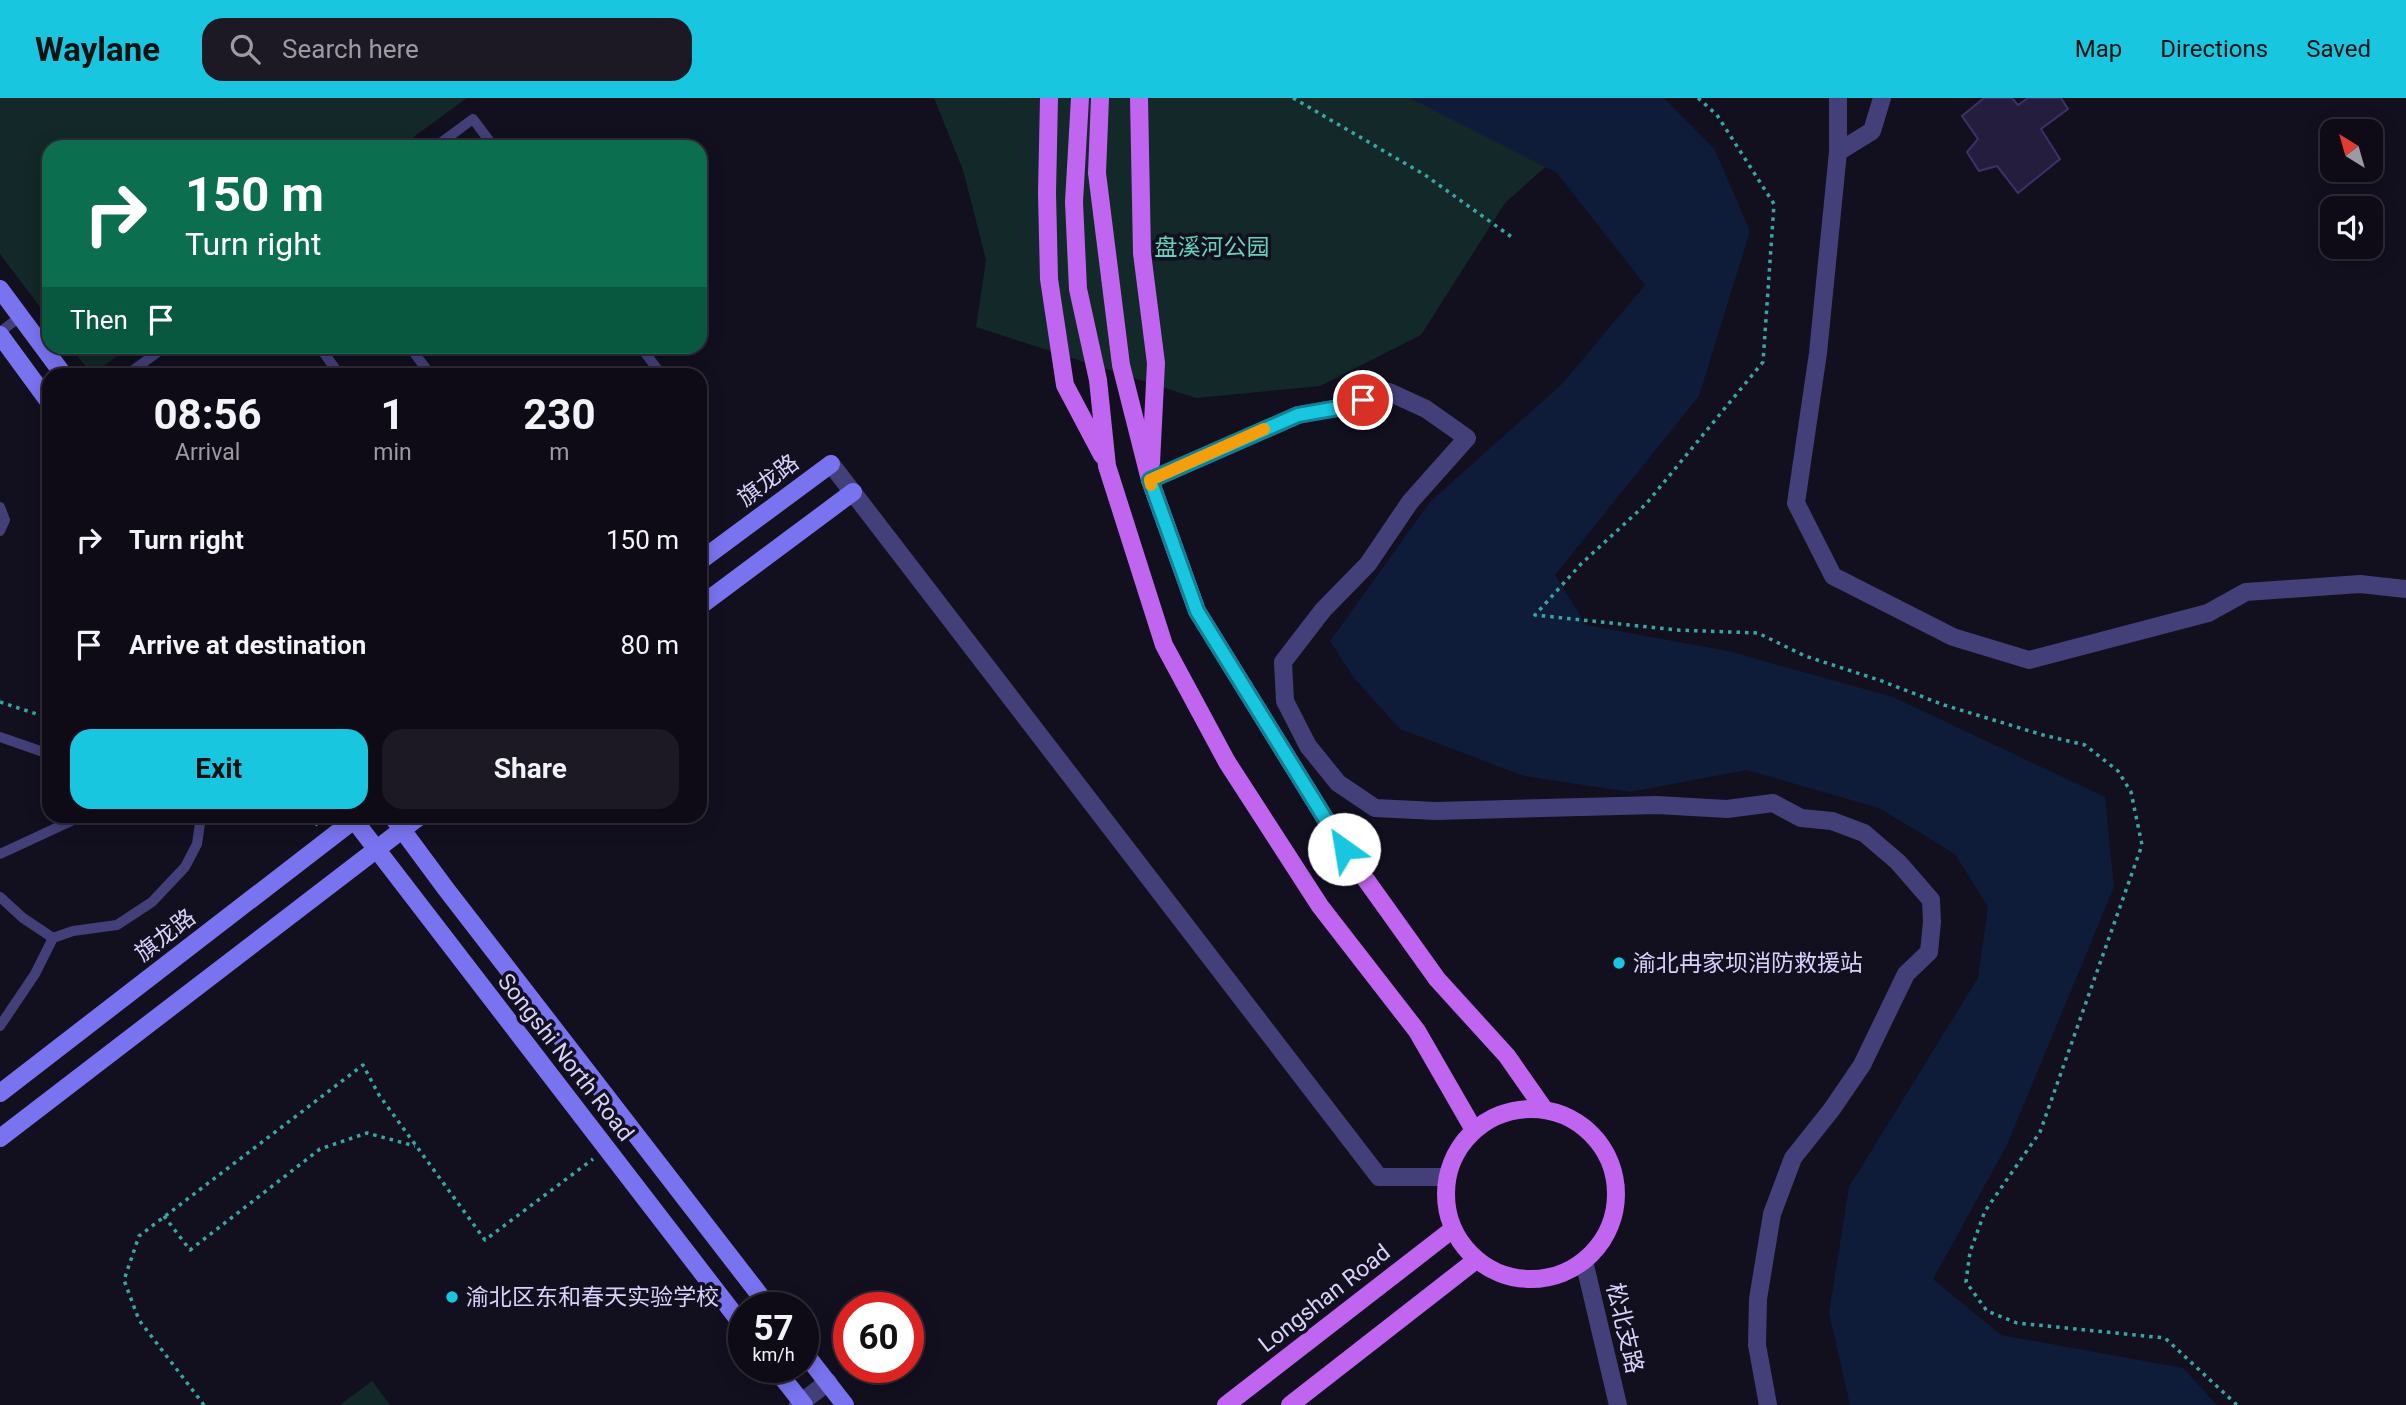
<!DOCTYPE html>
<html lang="en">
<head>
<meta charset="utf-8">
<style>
  body { margin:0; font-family:Roboto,"Noto Sans SC",sans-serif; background:#1c1924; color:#f1f3f6; height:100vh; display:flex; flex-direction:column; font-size:26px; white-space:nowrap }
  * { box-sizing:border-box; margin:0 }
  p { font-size:23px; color:#9b9ba1 }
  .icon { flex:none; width:38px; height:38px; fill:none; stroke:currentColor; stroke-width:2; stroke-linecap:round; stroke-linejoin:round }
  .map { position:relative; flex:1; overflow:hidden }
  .side { position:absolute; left:42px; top:270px; width:665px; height:455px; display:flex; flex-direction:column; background:#0e0b17; border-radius:21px; box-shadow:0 4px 18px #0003,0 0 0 2px #2e2b36 }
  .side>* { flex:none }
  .top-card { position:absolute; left:42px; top:42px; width:665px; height:214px; border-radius:21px; box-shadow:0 4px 18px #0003,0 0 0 2px #2e2b36; background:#0b6e4f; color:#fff; overflow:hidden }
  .needle { width:46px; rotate:323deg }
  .controls { position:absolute; left:2320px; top:21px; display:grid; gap:14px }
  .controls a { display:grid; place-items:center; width:63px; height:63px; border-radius:14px; background:#0e0b17; box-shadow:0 4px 18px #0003,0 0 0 2px #2e2b36; font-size:35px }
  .speed { position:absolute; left:728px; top:1194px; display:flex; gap:14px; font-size:35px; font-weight:700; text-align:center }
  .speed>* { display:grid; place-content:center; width:91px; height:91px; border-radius:50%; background:#0e0b17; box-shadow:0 4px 18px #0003,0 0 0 2px #2e2b36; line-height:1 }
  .speed small { font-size:18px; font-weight:400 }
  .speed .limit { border:10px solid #d22; background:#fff; color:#111 }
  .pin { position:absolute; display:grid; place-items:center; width:60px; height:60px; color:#fff; margin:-30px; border:4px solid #fff; border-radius:50%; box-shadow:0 2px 7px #0007 }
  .me { position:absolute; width:77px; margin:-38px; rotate:328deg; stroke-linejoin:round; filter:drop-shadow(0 0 5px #0008) }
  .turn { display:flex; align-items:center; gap:24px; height:147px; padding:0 28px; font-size:32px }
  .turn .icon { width:91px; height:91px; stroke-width:2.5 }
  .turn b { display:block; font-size:49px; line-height:60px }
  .then { display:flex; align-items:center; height:66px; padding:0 28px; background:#0003; gap:14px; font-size:26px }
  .eta { display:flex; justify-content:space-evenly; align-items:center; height:119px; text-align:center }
  .eta b { font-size:42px; font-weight:700; line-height:49px }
  .cta { display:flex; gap:14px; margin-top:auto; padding:14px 28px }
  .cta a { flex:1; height:80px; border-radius:21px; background:#18c6e0; color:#111; font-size:28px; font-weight:700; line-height:80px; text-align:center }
  .cta a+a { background:#1c1924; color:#f1f3f6 }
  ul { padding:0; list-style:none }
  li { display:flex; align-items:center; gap:21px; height:105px; padding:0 28px }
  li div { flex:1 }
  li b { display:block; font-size:26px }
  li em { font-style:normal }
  header { display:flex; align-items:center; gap:42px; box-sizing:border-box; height:98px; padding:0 35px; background:#18c6e0; color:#111 }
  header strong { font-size:33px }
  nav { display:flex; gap:38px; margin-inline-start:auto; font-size:24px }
  .search { width:490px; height:63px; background:#1c1924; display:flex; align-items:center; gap:18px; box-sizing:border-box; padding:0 24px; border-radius:21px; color:#9b9ba1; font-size:26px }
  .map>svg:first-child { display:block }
</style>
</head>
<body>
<header>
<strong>Waylane</strong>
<div class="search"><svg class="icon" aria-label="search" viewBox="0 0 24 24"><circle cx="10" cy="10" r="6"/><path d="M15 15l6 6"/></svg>Search here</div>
<nav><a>Map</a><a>Directions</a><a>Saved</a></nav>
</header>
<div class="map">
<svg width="2406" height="1307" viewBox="0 0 2406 1307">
  <rect width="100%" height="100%" fill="#120f1f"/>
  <g fill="#132828">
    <polygon points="0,0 467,0 400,49 49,49 49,221 0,156"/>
    <polygon points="934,0 1623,0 1505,105 1421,237 1320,288 1196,300 976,229 986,162 963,72"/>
    <polygon points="70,249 130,249 92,276"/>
    <polygon points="372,1283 390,1307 340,1307"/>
  </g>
  <polygon fill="#0e1c39" points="1410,0 1664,0 1715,52 1750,133 1699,298 1555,477 1586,527 1728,553 1893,599 2105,699 2114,789 2007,1047 1933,1181 2001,1237 2183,1270 2217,1307 1850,1307 1829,1215 1849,1089 1978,880 1988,809 1955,756 1879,710 1747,672 1630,694 1524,678 1400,631 1354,580 1330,543 1430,404 1563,285 1645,187 1557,75"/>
  <polygon fill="#251d3e" stroke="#3e3168" stroke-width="2" points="1984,0 2012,0 2018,7 2028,0 2061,0 2068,11 2041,31 2060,61 2018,95 1997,68 1979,73 1967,54 1978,41 1962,18"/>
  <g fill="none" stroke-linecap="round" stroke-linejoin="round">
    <g stroke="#3aa6a3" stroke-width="3.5" stroke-dasharray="3.5 5" stroke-linecap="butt">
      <polyline points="1293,0 1425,77 1513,140"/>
      <polyline points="1698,0 1717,17 1774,106 1763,264 1646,406 1581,466 1535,517 1677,532 1758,535 1805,558 1879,582 1944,607 2043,637 2085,647 2118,673 2131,694 2142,747 2040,1034 1985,1113 1970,1154 1966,1184 1987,1213 2017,1225 2165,1240 2237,1307"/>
      <polyline points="0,604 49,620"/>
      <polyline points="310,718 319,729"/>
      <polyline points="164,1118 190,1152 320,1051 367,1035 415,1048"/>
      <polyline points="204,1307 139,1222 124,1182 139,1138 363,967 379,997 485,1142 593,1061"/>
    </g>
    <g stroke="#433f79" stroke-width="10">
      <polyline points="435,49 473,21 494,49"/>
      <polyline points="0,234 20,219"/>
      <polyline points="319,248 339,276"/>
      <polyline points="409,248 430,276"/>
      <polyline points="640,248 661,276"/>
      <polyline points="128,276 166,248"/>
      <polyline points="0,409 5,422 0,433"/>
      <polyline points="0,639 49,656"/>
      <polyline points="0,756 82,718"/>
      <polyline points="0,799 23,820 53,840"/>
      <polyline points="0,928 35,876 53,840 73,833 117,827 152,804 185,769 197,746 201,718"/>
    </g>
    <g stroke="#433f79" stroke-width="18">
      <polyline points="1838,0 1838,54 1818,255 1796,405 1833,478 1953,539 2029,562 2208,515 2246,494 2360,486 2406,491"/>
      <polyline points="1838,54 1872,33 1882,0"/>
      <polyline points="831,366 1379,1079 1447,1079"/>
      <polyline points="1150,382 1298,317 1338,310 1389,294 1426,311 1467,340 1410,404 1368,466 1323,512 1283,564 1285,603 1308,648 1338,685 1375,710 1436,713 1657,707 1727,711 1773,705 1801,720 1832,723 1864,735 1898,764 1931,802 1932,824 1929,854 1906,876 1862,967 1832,1011 1793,1060 1772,1116 1758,1201 1757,1247 1768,1307"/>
    </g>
    <g stroke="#433f79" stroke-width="18">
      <polyline points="1584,1163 1618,1307"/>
      <polyline points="798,1307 828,1284"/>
    </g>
    <g stroke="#7a73f0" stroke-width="18">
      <polyline points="0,191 63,276"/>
      <polyline points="0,237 49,304"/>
      <polyline points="700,463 831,366"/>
      <polyline points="700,508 853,394"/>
      <polyline points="351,718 744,1229"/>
      <polyline points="392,718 446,791 769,1209"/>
      <polyline points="0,995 359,718"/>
      <polyline points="0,1040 420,718"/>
      <polyline points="803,1253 845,1307"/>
      <polyline points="774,1269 804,1307"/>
    </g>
    <g stroke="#bf65ef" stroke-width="18">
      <polyline points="1049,0 1047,95 1049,181 1065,287 1102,357"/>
      <polyline points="1080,0 1074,104 1078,191 1098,282 1107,368 1164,547 1227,664 1320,808 1417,933 1474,1032"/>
      <polyline points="1100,0 1097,75 1121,267 1150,382 1197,513 1344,751 1437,881 1507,958 1544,1011"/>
      <polyline points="1139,0 1142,155 1156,265 1151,365"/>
      <circle cx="1531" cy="1096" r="85"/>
      <polyline points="1226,1307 1453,1131"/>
      <polyline points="1290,1307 1476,1162"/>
    </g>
  </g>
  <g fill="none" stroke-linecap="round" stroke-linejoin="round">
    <g stroke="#108192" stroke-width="18">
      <polyline id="route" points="1344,751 1197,513 1150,382 1298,317 1338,310 1363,302"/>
    </g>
    <use href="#route" stroke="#18c6e0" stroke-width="12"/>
    <polyline stroke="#f59e0b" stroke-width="12" points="1151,387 1150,382 1264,331"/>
  </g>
  <g fill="#18c6e0" stroke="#120f1f" stroke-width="2.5">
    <circle cx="1619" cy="865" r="7"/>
    <circle cx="452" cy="1199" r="7"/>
  </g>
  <g text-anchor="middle" stroke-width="7" stroke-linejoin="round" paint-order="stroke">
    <g font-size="23" fill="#66d2ba" stroke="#120f1f">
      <text x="1212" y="157">盘溪河公园</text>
    </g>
    <g font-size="23" fill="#d8d2fa" stroke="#120f1f">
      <text transform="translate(768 382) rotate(-37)" y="8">旗龙路</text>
      <text transform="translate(165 837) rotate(-38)" y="8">旗龙路</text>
      <text transform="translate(566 959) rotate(52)" y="8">Songshi North Road</text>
      <text transform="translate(1324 1200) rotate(-38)" y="8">Longshan Road</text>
      <text transform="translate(1625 1230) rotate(77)" y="8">松北支路</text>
    </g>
    <g font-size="23" fill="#d8d2fa" stroke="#120f1f" text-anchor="start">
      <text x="1633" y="873">渝北冉家坝消防救援站</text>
      <text x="466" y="1207">渝北区东和春天实验学校</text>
    </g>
  </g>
</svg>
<div class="controls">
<a><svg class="needle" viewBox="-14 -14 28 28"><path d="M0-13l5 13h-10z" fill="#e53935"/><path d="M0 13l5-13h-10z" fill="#9b9ba1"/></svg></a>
<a><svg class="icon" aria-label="sound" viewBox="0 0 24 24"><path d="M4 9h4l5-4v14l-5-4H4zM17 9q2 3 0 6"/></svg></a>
</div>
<div class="speed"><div>57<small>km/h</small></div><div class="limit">60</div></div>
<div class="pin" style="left:1363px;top:302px;background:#d93025"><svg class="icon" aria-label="arrive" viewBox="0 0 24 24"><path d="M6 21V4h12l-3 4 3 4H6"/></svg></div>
<svg class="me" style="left:1344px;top:751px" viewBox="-20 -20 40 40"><circle r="19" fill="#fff"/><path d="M0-13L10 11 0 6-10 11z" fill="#18c6e0"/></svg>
<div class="top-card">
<div class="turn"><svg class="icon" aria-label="right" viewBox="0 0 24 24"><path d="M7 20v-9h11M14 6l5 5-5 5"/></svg><div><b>150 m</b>Turn right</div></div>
<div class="then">Then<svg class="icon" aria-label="arrive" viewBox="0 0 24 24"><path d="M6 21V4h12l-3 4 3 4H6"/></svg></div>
</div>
<section class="side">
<div class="eta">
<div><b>08:56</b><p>Arrival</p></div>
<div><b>1</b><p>min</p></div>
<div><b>230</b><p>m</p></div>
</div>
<ul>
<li><svg class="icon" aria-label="right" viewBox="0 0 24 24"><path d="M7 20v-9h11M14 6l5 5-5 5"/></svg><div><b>Turn right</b></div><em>150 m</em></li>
<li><svg class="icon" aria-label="arrive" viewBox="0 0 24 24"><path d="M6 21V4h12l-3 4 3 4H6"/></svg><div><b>Arrive at destination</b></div><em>80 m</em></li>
</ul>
<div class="cta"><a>Exit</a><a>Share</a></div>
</section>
</div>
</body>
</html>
